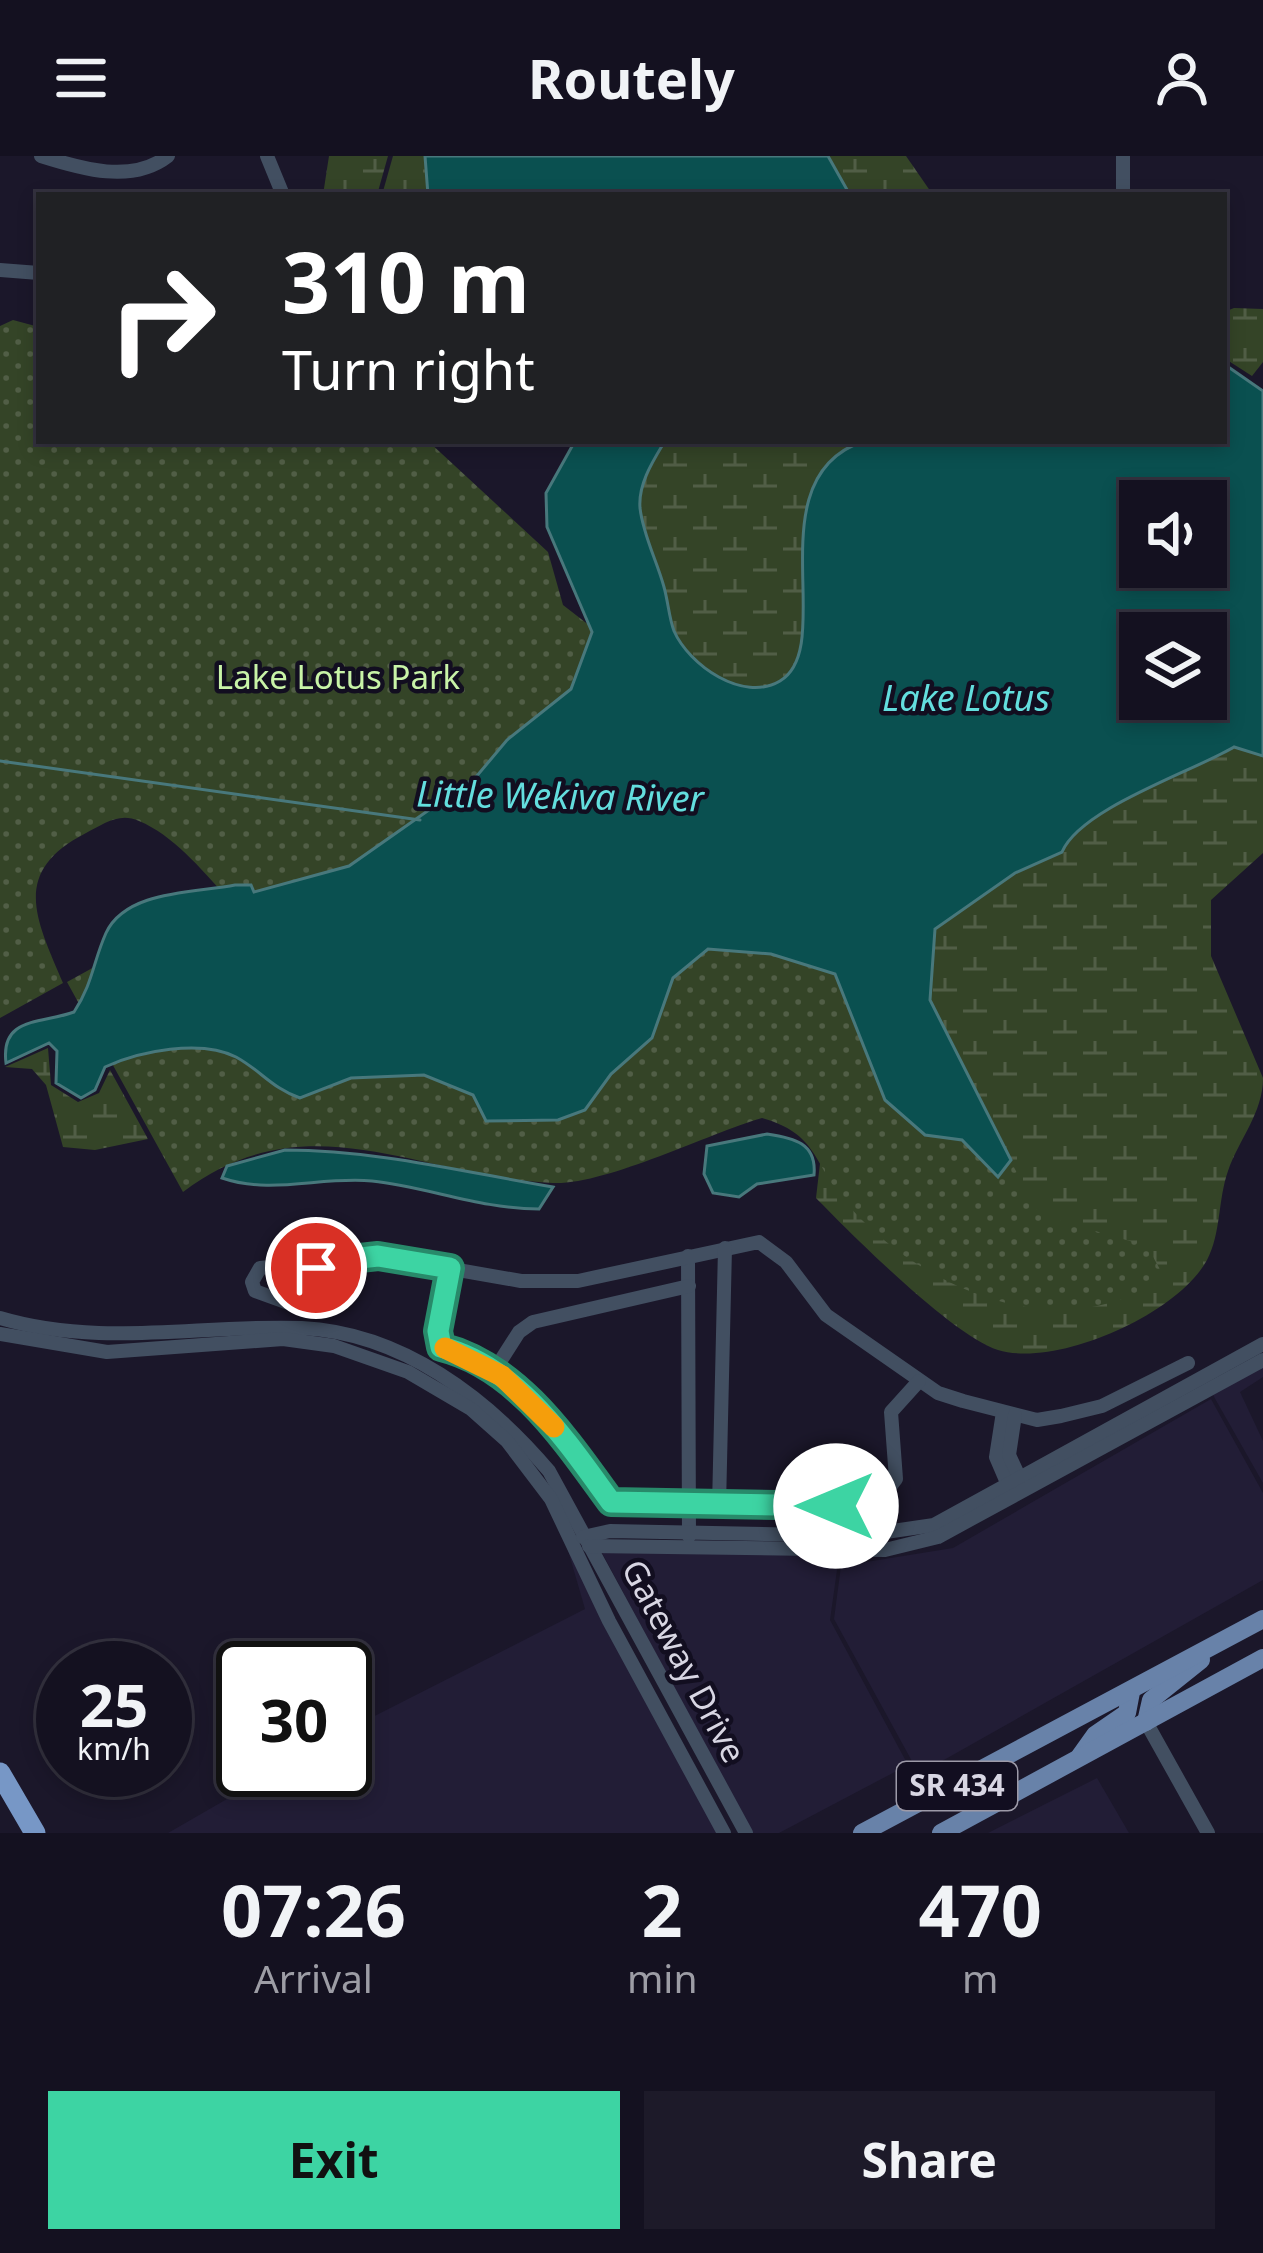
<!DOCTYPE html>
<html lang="en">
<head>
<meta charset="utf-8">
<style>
  body { margin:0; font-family:"Noto Sans",sans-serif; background:#1d1a29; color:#f1f3f6; height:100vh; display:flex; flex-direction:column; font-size:45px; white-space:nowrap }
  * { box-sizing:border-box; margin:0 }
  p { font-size:39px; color:#9d9da5 }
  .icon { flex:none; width:66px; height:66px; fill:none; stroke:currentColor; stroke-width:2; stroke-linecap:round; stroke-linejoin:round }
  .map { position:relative; height:1677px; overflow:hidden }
  .side { display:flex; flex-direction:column; background:#141120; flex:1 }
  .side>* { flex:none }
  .guide { position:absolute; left:36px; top:36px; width:1191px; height:252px; border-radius:0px; box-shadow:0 6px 18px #0003,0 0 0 3px #33313e; background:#202124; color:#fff; overflow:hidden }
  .tools { position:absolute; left:1119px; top:324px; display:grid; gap:24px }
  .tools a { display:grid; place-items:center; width:108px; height:108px; border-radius:0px; background:#141120; box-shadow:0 6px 18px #0003,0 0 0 3px #33313e; font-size:60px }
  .speed { position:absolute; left:36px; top:1485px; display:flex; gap:24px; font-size:60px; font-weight:700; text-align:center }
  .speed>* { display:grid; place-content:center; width:156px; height:156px; border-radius:50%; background:#141120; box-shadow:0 6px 18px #0003,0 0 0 3px #33313e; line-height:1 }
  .speed small { font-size:30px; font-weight:400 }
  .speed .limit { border:6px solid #111; border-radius:18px; background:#fff; color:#111 }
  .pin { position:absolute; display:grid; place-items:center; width:102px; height:102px; color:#fff; margin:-51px; border:6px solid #fff; border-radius:50%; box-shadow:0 3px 12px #0007 }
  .me { position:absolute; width:132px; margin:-66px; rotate:270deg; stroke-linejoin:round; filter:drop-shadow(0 0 9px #0008) }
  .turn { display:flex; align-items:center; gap:42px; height:252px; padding:0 48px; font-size:54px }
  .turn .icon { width:156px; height:156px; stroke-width:2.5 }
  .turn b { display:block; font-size:84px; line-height:102px }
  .eta { display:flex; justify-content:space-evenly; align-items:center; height:204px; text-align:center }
  .eta b { font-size:72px; font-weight:700; line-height:84px }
  .button { display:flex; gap:24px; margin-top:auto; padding:24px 48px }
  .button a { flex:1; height:138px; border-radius:0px; background:#3dd4a3; color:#111; font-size:48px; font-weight:700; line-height:138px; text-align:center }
  .button a+a { background:#1d1a29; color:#f1f3f6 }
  header { display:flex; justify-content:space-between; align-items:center; height:156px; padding:0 48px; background:#141120; font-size:54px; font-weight:700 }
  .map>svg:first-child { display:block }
</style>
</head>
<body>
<header><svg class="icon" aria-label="menu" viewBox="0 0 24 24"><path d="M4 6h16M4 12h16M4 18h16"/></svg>Routely<svg class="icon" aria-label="person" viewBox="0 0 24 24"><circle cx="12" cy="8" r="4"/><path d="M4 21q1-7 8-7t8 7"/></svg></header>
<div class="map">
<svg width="1263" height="1677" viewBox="0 0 1263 1677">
  <defs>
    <pattern id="wetland-marsh" width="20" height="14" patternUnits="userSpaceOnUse" patternTransform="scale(3)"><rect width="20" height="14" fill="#344427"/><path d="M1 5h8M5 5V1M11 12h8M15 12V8" fill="none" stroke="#515e46"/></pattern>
    <pattern id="park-dots" width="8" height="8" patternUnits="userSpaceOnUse" patternTransform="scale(3)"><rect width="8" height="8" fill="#344427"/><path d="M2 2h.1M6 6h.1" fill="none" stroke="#515e46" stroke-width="1.8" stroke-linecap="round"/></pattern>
  </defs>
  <rect width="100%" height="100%" fill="#1b172a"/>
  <g fill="#221d36">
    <polygon points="1263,1210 1263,1221 1240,1236 1263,1285 1263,1327 1213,1239"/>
    <polygon points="1211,1243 1263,1337 1263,1424 919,1618 834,1463 841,1410 953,1392"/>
    <polygon points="565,1384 604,1467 718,1677 168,1677 277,1614 345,1614 345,1575 585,1453"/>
    <polygon points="601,1395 883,1399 838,1407 830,1464 908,1609 779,1677 752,1677"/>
    <polygon points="1097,1622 1129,1677 988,1677"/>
  </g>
  <g fill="url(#wetland-marsh)">
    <polygon points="329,0 388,0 377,39 323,39"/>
    <polygon points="393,0 425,0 428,39 382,39"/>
    <polygon points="828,0 906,0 933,39 850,39"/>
    <polygon points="1234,152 1263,153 1263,206 1252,220 1224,202 1224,156"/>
    <path d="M665,285H864C753,322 839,490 780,525C743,547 689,509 674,475C669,462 668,445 664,431C657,405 643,379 640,352C638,328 653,305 665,285Z"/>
    <path d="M1234,591L1263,600V697L1211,744V800L1263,922C1263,957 1239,983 1228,1015C1218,1043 1221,1078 1207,1104C1178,1158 1057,1212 998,1194C953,1180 851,1078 816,1042L824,973L807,938L770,892L750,898C689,939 575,1038 501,987C473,969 449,941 424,919L473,939L487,965L558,964L585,954L611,918L652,882L673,822L708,793L771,798L835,817L885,944L925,979L962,984L998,1021L1011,1003L930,843L935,773L1015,717L1062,696C1082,652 1191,617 1234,591Z"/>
    <polygon points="48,892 51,929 78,946 99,937 110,914 148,983 95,994 63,991 46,929 32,913 5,911"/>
  </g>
  <path fill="url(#park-dots)" d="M13,164L39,171V285H428L548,396L563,449L603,480L581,531L1140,543L852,714L1040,1059L1147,1090L1167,1126C1141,1135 1114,1148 1087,1152C999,1165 897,1110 843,1043C812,1004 817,978 762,962C707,978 606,1029 553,1027C418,1021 307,942 183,1036L67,826L225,739C201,713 173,679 139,665C119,656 104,668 86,677C10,716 36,763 63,827L0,862V170Z"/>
  <g fill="#0a5050" stroke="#48787c" stroke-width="3" fill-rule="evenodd">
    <polygon points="425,0 828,0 850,39 428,39"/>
    <path d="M1224,208L1263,235V600L1234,591C1192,616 1081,652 1062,696L1015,717L935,773L930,844L1011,1004L998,1021L962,984L925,979L885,944L835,818L771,798L708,793L673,822L652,882L611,918L585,954L558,964L486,965L473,939L424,919L351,922L300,942C273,933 260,914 236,901C201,883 139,895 105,911L95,934L81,942L56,927L57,895L49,887L6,907C0,860 42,868 74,856C93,827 93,806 106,777C126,734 195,737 235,729H251L254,736L349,710L476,621L507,584L571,533L592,476L547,371L546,337L575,285H665C653,305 638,328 640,352C643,379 657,405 664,431C668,445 669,462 674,475C689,509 743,547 780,525C839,490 753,322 864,285H1224ZM1140,345H1206V411H1140ZM1206,477V543H1140V477Z"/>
    <path d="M767,978C794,982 817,987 814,1019L757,1028L739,1041L713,1037L704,1018L707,990Z"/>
    <path d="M285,994C376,994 464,1016 553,1031L539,1053C481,1053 428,1031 372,1025C321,1020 272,1039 222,1022L227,1010Z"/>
  </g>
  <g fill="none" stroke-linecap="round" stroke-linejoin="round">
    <polyline stroke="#48787c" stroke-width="3" points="0,605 420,664"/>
    <g stroke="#424f61" stroke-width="14">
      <path d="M41,0C82,13 132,28 168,0"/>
      <polyline points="267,0 283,39"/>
      <polyline points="1123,0 1123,39"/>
      <polyline points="0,114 39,117"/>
      <polyline points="688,1100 689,1380"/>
      <polyline points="315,1107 318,1122 313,1146 291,1148 255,1135 252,1126 260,1112 378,1100 521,1125 578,1125 759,1086 786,1106 826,1159 938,1237 963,1245 1037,1264 1061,1260 1102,1250 1188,1207"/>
      <path d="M450,1112L438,1175L441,1191C517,1209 568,1286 611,1346L875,1350L896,1323L891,1256L919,1225"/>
      <path d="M0,1162C101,1192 199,1168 302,1172C402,1177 487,1242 549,1315L746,1677"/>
      <polyline points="0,1178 107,1196 283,1183 334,1190 408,1216 471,1253 507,1285 551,1343 609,1465 724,1677"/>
      <polyline points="494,1215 519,1176 533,1166 689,1130"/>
      <polyline points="1003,1256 996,1301 1011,1336"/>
      <polyline points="1015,1259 1009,1299 1021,1325"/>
      <polyline points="719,1350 725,1092"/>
      <polyline points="583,1381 610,1375 858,1380 934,1369 1263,1188"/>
      <polyline points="589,1390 885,1394 938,1381 1263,1204"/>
      <polyline points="1146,1566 1208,1677"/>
    </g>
    <g stroke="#6882a9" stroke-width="18">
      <polyline points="1146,1566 1151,1544 1201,1504"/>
      <polyline points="1080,1600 1095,1579 1127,1557 1131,1536"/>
      <polyline points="862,1677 1263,1463"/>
      <polyline points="941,1677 1263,1502"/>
    </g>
    <polyline stroke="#7797c6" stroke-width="21" points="0,1617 35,1677"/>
  </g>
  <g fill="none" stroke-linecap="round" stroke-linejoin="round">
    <g stroke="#288a6a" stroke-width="30">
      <path id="route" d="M316,1112L315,1107L378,1100L450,1112L438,1175L441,1191C518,1210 567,1286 611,1346L836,1350"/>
    </g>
    <use href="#route" stroke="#3dd4a3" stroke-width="21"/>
    <polyline stroke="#f59e0b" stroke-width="21" points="445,1192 502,1220 554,1271"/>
  </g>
  <g text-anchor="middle" stroke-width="9" stroke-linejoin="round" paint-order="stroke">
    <rect fill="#120e20" stroke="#9d9aa8" stroke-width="3" x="897" y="1606" width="120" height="48" rx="9"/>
    <g font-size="30" font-weight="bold" fill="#d8d6e3">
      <text x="957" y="1640">SR 434</text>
    </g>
    <g font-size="33" fill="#c8f3a7" stroke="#120e20">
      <text x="338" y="533">Lake Lotus Park</text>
    </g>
    <g font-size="33" fill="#d8d6e3" stroke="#120e20">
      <text transform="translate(684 1505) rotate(62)" y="12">Gateway Drive</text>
    </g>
    <g font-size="36" font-style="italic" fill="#63dede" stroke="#120e20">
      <text x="966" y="555">Lake Lotus</text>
      <text transform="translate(560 640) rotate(1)" y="13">Little Wekiva River</text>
    </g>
  </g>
</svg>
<div class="tools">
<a><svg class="icon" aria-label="sound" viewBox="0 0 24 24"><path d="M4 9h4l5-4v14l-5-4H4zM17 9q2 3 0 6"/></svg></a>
<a><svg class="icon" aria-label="layers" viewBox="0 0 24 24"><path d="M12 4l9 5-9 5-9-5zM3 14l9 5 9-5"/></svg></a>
</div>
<div class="speed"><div>25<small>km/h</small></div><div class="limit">30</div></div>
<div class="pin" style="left:316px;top:1112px;background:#d93025"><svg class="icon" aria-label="arrive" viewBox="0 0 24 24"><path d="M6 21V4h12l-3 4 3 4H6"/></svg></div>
<svg class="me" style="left:836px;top:1350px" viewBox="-20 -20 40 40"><circle r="19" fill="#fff"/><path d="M0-13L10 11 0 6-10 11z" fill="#3dd4a3"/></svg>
<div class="guide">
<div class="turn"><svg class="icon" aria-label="right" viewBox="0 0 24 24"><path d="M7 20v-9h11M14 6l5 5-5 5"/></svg><div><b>310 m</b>Turn right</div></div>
</div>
</div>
<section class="side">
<div class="eta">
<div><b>07:26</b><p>Arrival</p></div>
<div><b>2</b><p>min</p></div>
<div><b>470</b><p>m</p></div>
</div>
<div class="button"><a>Exit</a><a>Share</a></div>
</section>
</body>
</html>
